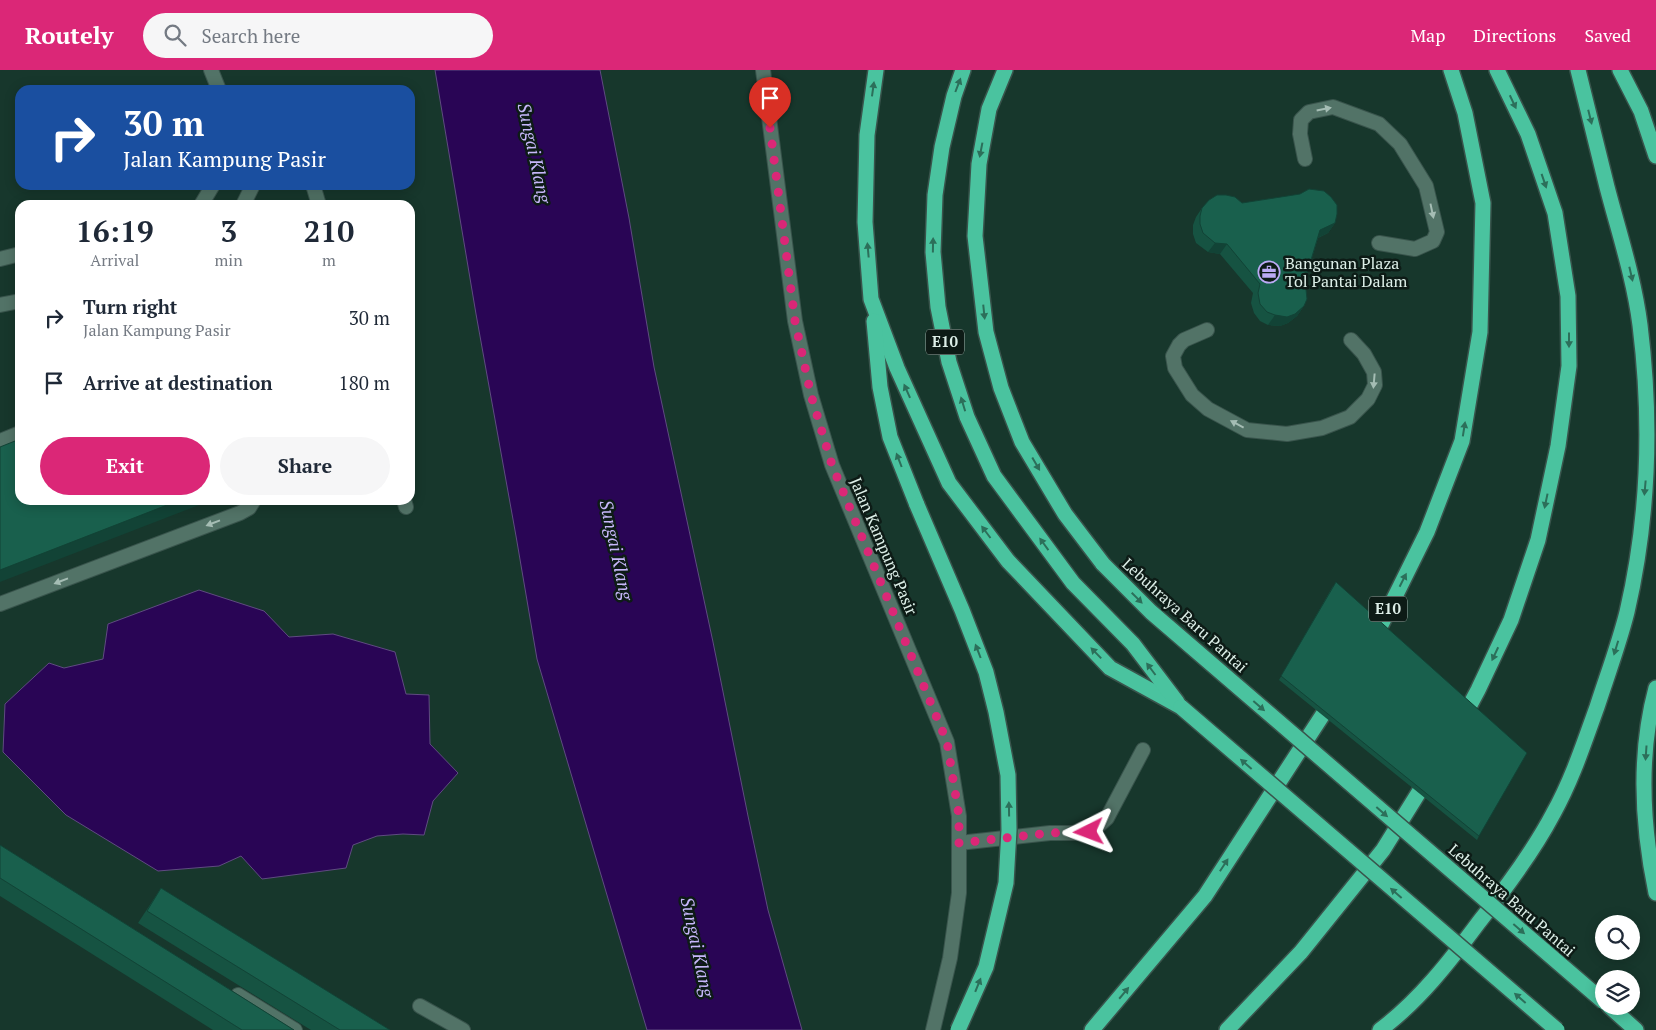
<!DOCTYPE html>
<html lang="en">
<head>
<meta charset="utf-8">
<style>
  body { margin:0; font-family:"PT Serif",serif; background:#f6f6f7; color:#1f2937; height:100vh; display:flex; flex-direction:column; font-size:19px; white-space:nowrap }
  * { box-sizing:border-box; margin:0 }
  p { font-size:16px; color:#747a83 }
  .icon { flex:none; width:28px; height:28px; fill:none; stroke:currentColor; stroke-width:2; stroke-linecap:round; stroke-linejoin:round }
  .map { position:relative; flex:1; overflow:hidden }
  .details { position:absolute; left:15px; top:130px; width:400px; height:305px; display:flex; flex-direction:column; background:#fff; border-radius:15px; box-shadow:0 2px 12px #0003 }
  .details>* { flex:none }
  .guide { position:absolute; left:15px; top:15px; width:400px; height:105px; border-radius:15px; box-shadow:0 2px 12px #0003; background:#1a4fa0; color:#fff; overflow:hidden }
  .fabs { position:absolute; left:1595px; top:845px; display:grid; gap:10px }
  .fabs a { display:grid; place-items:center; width:45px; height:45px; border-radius:50%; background:#fff; box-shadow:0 2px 12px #0003; font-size:25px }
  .pin { position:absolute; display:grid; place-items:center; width:42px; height:42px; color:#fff; margin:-51px -21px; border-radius:50% 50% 50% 0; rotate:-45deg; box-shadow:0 0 5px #0007 }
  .pin .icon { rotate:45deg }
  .me { position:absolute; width:55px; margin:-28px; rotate:267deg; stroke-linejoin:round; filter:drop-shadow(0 0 4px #0008) }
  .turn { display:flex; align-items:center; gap:18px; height:105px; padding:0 25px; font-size:22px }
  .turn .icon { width:65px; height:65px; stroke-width:2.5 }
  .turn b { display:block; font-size:35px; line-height:42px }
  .eta { display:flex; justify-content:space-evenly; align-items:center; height:85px; text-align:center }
  .eta b { font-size:30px; font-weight:800; line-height:35px }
  .cta { display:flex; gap:10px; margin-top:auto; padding:10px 25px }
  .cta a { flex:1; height:58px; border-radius:30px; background:#db2777; color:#fff; font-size:20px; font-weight:800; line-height:58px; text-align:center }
  .cta a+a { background:#f6f6f7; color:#1f2937 }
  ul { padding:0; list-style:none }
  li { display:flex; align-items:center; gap:15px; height:65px; padding:0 25px }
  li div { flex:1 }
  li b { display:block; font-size:19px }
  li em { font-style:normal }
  header { display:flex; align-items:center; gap:30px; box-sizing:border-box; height:70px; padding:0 25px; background:#db2777; color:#fff }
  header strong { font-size:24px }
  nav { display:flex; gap:28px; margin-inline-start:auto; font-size:18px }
  .search { width:350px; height:45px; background:#f6f6f7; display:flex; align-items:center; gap:12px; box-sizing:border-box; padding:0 18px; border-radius:28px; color:#747a83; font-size:19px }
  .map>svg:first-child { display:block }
</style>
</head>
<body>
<header>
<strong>Routely</strong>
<div class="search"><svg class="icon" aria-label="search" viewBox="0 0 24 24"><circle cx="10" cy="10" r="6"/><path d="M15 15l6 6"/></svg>Search here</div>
<nav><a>Map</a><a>Directions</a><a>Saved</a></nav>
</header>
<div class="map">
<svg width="1656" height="960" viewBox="0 0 1656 960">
  <rect width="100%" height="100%" fill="#17372c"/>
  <g fill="#290555" stroke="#5f4b81">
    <polygon points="435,0 600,0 629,148 654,297 713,572 748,746 768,840 802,960 647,960 537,589 516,466 476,244"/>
    <polygon points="199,520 264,541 289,567 333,564 395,582 406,624 429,625 430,674 458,703 433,731 424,765 403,764 377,766 353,775 346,798 262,809 241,786 219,796 158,801 66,745 3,682 5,634 49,593 64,598 103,589 108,554"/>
  </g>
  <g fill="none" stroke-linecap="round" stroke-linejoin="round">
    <g stroke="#39544c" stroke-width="16">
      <g id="service">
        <polyline points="211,0 219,20"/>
        <polyline points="1305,89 1300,64 1301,50 1309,42 1333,37 1379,54 1400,74 1426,116 1437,162 1433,171 1415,179 1379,173"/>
        <polyline points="313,115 319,135"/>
        <polyline points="201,135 213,115"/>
        <polyline points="243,135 253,115"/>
        <polyline points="0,189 20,184"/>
        <polyline points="0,235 20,231"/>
        <polyline points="1207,260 1184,270 1179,275 1173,286 1175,298 1192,325 1208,339 1247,360 1287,364 1322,358 1350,347 1368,329 1375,315 1374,302 1364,284 1351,270"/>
        <polyline points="0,371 20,363"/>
        <polyline points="404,430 406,437"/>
        <polyline points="0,534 240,443 249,438 254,430"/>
        <polyline points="959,773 1050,763 1081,763 1096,758 1107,748 1143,680"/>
        <polyline points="238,925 295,960"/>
        <polyline points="420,936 463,960"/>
      </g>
    </g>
    <g stroke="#39544c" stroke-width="16">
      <polyline id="tertiary" points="763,0 795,251 811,325 832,395 947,672 959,746 959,823 950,888 933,960"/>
    </g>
    <g stroke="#39544c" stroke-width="18">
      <g id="motorway">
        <polyline points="876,0 867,65 865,152 871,229 897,298 949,413 1008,491 1110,598 1181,637"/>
        <polyline points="963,0 954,26 942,77 935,125 933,182 938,237 949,292 967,347 994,406 1073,513 1133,574 1177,632"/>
        <polyline points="1005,0 989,39 979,94 975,166 986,262 1001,318 1022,372 1065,444 1103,494"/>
        <polyline points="1620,0 1641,41 1656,86"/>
        <polyline points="874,251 880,317 890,367 917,435"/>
        <polyline points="1371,570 1380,557 1427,462 1462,371 1480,262 1483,133 1465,43 1451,0"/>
        <path d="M1656,618C1638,685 1642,756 1656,823"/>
        <polyline points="1462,650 1478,620 1511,550 1538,470 1558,376 1569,296 1568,226 1555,143 1528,64 1497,0"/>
        <polyline points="1609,936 1636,960"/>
        <polyline points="1092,960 1205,826 1333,629"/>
        <polyline points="1227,960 1301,882 1383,780 1429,706"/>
        <path d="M1380,960C1419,931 1450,891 1479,852C1506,818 1533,782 1553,744C1572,710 1584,673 1597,637C1607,606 1619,574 1627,542C1649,447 1652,352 1640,255C1634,208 1619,163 1607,117C1597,78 1588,39 1578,0"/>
      </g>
    </g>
    <use href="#service" stroke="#527367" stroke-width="14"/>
    <use href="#tertiary" stroke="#527367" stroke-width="14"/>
    <use href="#motorway" stroke="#4ac39f" stroke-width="15"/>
    <g stroke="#39544c" stroke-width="18" stroke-linecap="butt">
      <g id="motorway-bridge">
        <polyline points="917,435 962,540 986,602 996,642 1008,705 1009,760 1006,813 986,897 958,960"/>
        <polyline points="1103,494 1151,542 1604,932"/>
        <polyline points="1181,637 1557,960"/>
      </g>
    </g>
    <use href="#motorway-bridge" stroke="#4ac39f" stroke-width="15"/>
  </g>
  <g fill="#165342">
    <polygon points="1242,133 1335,153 1328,163 1318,168 1305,210 1304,236 1297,246 1288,253 1280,256 1268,255 1260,251 1254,243 1251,233 1253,223 1220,184 1208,182 1196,173 1193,164 1193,155 1196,147 1202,138"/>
    <polygon points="1333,516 1479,766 1477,770 1279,610"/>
    <polygon points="0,775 294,960 213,960 0,826"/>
    <polygon points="161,818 390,960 311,960 138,853"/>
  </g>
  <g fill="#124336">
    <polygon points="1335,153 1328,163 1313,170 1320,160"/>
    <polygon points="1215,173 1227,174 1220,184 1208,182"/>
    <polygon points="1304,236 1297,246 1288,253 1280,256 1268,255 1275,245"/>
    <polygon points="180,430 212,430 0,512 0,500"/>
  </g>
  <g fill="#19604d" stroke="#124336">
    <polygon points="1309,119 1324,121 1331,127 1337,135 1337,144 1335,153 1320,160 1305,210 1307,229 1304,236 1295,244 1287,247 1275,245 1267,242 1260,234 1258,223 1260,214 1227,174 1215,173 1203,163 1200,154 1200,146 1202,138 1209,130 1217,125 1226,125 1235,127 1242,133 1300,124"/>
    <polygon points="20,369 20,430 180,430 0,500 0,377"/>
    <polygon points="1336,512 1527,683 1479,766 1281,606"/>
    <polygon points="0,775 294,960 242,960 0,808"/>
    <polygon points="161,818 390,960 340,960 147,841"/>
  </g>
  <defs><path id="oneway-solid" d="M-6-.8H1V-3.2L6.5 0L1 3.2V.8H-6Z" transform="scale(1.25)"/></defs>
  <g fill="#2c6f5a">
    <use href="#oneway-solid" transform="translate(958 15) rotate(-69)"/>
    <use href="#oneway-solid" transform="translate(873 19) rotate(-82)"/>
    <use href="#oneway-solid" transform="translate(1513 32) rotate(65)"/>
    <use href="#oneway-solid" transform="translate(1590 47) rotate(76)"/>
    <use href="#oneway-solid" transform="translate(981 80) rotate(101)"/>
    <use href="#oneway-solid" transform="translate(1544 111) rotate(71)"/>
    <use href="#oneway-solid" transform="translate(933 175) rotate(-89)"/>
    <use href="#oneway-solid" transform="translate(868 180) rotate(-95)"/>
    <use href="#oneway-solid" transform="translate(1631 204) rotate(77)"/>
    <use href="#oneway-solid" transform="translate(984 242) rotate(84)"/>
    <use href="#oneway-solid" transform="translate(1569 270) rotate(90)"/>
    <use href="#oneway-solid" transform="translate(907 321) rotate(-114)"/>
    <use href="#oneway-solid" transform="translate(963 334) rotate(-107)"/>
    <use href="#oneway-solid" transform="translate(1464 359) rotate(-81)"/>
    <use href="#oneway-solid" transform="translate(899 390) rotate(-111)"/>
    <use href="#oneway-solid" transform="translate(1036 394) rotate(60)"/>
    <use href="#oneway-solid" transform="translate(1645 418) rotate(95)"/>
    <use href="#oneway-solid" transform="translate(1546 431) rotate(102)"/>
    <use href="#oneway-solid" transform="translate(986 462) rotate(-127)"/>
    <use href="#oneway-solid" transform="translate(1044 474) rotate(-126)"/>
    <use href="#oneway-solid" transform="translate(1403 510) rotate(-63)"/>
    <use href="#oneway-solid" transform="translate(1137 528) rotate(45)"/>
    <use href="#oneway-solid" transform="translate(1616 578) rotate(107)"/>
    <use href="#oneway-solid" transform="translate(978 581) rotate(-111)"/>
    <use href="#oneway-solid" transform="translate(1096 583) rotate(-134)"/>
    <use href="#oneway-solid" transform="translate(1495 584) rotate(115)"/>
    <use href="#oneway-solid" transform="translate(1151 599) rotate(-127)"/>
    <use href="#oneway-solid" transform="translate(1259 636) rotate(41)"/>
    <use href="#oneway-solid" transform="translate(1646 683) rotate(94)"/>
    <use href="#oneway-solid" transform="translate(1246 694) rotate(-139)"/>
    <use href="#oneway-solid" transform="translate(1009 739) rotate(-91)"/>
    <use href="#oneway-solid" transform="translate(1382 742) rotate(41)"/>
    <use href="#oneway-solid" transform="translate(1224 795) rotate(-57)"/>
    <use href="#oneway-solid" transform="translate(1396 823) rotate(-139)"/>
    <use href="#oneway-solid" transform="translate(1519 859) rotate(41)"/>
    <use href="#oneway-solid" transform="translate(978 915) rotate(-68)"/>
    <use href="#oneway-solid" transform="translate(1124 923) rotate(-50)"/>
    <use href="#oneway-solid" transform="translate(1520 928) rotate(-139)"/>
  </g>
  <g fill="#a5bdb4">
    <use href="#oneway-solid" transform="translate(1324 39) rotate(-11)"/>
    <use href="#oneway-solid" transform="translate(1432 141) rotate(78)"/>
    <use href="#oneway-solid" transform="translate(1374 311) rotate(95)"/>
    <use href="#oneway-solid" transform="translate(1237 354) rotate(-152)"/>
    <use href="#oneway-solid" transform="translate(213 453) rotate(159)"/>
    <use href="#oneway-solid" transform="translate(61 511) rotate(159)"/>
  </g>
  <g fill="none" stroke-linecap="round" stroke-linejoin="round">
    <polyline stroke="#db2777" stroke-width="9" stroke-dasharray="0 16.2" points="770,58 795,251 811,325 832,395 947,672 959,746 959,773 1050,763 1089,762"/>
  </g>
  <defs>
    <g id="office-ring" transform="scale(1.125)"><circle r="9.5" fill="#0d1b16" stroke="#bcaaf5" stroke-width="1.5"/><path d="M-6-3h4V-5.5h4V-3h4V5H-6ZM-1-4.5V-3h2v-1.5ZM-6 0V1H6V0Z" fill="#bcaaf5"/></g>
  </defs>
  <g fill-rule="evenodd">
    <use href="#office-ring" x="1269" y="202"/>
  </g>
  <g text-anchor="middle" stroke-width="5" stroke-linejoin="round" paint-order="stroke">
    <g fill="#0d1b16" stroke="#9fafa9" stroke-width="1">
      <rect x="926" y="259.5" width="38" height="25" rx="4"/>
      <rect x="1369" y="526.5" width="38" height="25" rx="4"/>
    </g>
    <g font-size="15" font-weight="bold" fill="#ddefe8">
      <text x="945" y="277">E10</text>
      <text x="1388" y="544">E10</text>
    </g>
    <g font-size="16" fill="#ddefe8" stroke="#0d1b16" text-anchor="start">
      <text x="1285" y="199">Bangunan Plaza<tspan x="1285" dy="18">Tol Pantai Dalam</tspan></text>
    </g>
    <g font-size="16" fill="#ddefe8" stroke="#0d1b16">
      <text transform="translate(884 476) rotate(67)" y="6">Jalan Kampung Pasir</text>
      <text transform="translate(1185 545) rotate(42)" y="6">Lebuhraya Baru Pantai</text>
      <text transform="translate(1512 830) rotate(41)" y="6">Lebuhraya Baru Pantai</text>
    </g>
    <g font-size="18" font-style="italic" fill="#c7b7fa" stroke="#0d1b16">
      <text transform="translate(534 83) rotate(78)" y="6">Sungai Klang</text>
      <text transform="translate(616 480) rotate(78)" y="6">Sungai Klang</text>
      <text transform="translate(697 877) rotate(78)" y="6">Sungai Klang</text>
    </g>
  </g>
</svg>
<div class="fabs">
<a><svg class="icon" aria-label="search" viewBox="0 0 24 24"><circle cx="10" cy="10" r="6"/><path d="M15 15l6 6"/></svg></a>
<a><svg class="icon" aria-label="layers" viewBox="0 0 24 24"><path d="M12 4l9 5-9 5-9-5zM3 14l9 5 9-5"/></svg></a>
</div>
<div class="pin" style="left:770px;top:58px;background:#d93025"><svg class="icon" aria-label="arrive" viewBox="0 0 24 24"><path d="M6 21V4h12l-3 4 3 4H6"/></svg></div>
<svg class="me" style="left:1089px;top:762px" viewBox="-20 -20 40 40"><path d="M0-17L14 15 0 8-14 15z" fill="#db2777" stroke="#fff" stroke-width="4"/></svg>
<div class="guide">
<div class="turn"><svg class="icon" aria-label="right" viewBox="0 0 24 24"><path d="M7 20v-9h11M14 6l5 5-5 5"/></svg><div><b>30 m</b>Jalan Kampung Pasir</div></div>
</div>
<section class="details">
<div class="eta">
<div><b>16:19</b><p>Arrival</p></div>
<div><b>3</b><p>min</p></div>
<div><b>210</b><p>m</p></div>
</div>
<ul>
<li><svg class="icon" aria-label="right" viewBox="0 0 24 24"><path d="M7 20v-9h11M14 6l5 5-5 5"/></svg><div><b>Turn right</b><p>Jalan Kampung Pasir</p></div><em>30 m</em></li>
<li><svg class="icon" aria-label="arrive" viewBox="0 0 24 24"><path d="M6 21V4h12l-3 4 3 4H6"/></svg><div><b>Arrive at destination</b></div><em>180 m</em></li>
</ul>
<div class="cta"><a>Exit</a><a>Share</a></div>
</section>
</div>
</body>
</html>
